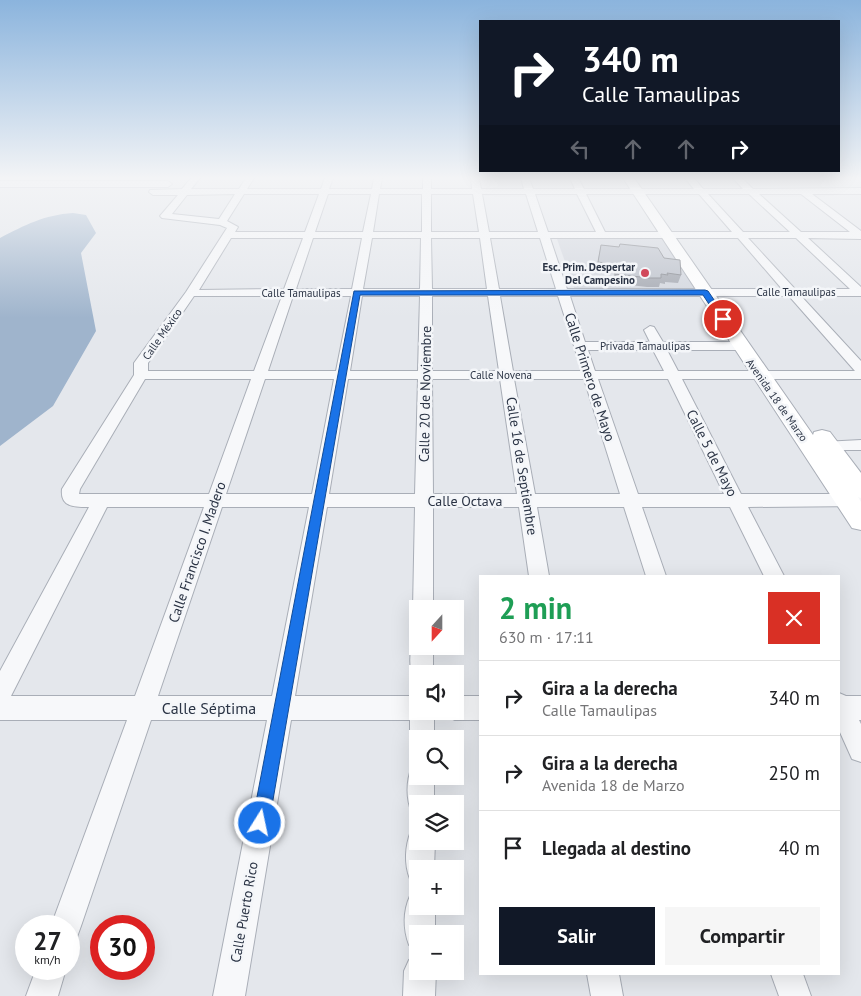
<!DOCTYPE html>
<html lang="es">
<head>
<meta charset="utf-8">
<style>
  body { margin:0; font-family:"PT Sans",sans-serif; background:#f6f6f6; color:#202124; height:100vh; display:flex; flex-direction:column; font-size:19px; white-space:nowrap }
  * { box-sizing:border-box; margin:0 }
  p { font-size:16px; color:#757577 }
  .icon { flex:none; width:28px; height:28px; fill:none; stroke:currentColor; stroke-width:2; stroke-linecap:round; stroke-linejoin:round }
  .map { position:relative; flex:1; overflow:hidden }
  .sheet { position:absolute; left:479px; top:575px; width:361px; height:400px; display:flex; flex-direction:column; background:#fff; border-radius:0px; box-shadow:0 5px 20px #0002 }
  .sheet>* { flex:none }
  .top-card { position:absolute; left:479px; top:20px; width:361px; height:152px; border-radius:0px; box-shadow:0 5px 20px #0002; background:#111827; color:#fff; overflow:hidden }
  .needle { width:32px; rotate:201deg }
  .controls { position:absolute; left:409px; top:600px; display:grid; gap:10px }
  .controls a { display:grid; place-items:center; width:55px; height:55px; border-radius:0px; background:#fff; box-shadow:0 5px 20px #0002; font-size:25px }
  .speed { position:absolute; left:15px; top:915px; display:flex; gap:10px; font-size:25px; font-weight:700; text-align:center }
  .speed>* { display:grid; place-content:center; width:65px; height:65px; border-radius:50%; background:#fff; box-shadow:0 5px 20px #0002; line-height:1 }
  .speed small { font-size:12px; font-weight:400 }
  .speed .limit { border:8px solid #d22; background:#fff; color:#111 }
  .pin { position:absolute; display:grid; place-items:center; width:42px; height:42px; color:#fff; margin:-21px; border:2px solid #fff; border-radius:50%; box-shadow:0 1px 5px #0007 }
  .me { position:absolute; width:55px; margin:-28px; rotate:10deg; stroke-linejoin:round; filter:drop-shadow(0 0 4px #0008) }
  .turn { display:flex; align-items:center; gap:18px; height:105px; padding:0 20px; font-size:22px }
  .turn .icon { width:65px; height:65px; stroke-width:2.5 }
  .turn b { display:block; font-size:35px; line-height:42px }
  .lanes { display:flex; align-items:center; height:48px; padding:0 20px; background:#0003; justify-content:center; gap:25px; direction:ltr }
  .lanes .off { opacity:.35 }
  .round { display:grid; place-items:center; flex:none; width:52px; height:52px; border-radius:0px; background:#f6f6f6 }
  .overview { display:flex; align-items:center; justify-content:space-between; height:85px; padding:0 20px }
  h1 { font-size:30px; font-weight:700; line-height:38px; color:#1e9e55 }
  .action { display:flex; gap:10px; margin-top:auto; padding:10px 20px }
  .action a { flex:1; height:58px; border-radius:0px; background:#111827; color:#fff; font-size:20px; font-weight:700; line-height:58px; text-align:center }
  .action a+a { background:#f6f6f6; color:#202124 }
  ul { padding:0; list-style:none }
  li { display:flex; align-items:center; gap:15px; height:75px; padding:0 20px; border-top:1px solid #e0e0e0 }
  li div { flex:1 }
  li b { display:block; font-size:19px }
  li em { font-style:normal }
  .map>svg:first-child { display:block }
</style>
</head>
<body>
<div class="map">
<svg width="861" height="996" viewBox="0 0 861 996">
  <rect width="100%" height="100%" fill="#e4e7ec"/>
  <polygon fill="#d2d6de" points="557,239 664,239 699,291 575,290"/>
  <path fill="#9fb4cc" d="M73,213L86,215L96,233L81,253L96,331L53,406L0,446V238C25,225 44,215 73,213Z"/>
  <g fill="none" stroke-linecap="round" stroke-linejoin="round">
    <g stroke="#a9aeb7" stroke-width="2">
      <g id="street">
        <path d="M191,178H200L191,189H239L246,178H254L247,189H321L325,178H333L329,189H372L374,178H382L380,189H423V178H431V189H472L471,178H479L481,189H524L521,178H529L533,189H575L570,178H578L584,189H694L685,178H694L703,189H743L733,178H742L753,189L861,188V194H812L861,231V239L808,238L861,287V296H801L861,361V379H682L741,494H861V506L748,507L784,576H764L730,507H642L666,576H646L624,507H537L549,576H529L519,507H433V609H418V616L413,609L415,507H327L295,696H418V711H434V739H418V749L413,748L410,739V720H291L245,996H213L267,720H151L81,926L77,937L69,940V926H51L127,720H0V671L89,507C74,507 60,507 62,489L134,375V363L186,292L227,228L220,225L162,218L160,216L178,195H153L149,192L150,190L182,189ZM235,194L219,219L172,214L187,195ZM244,194H319L305,232H235L238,227L227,221ZM328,194H371L363,232H315ZM379,194H422V232H373ZM431,194H473L479,232H431ZM482,194H526L538,232H489ZM535,194H577L596,232H548ZM586,194H699L732,232H605ZM708,194H749L790,232H743ZM759,194H801L850,232H801ZM231,238H303L284,289L199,290ZM313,238H362L352,289H296ZM372,238H421L420,289H363ZM431,238H480L487,289H432ZM490,238H540L556,289H499ZM550,238H738L782,289H567ZM748,238H796L850,289H795ZM194,296H282L254,371H148V363ZM293,296H351L336,371H268ZM362,296H420L418,371H350ZM432,296H488L499,371H432ZM500,296H558L582,371H513ZM570,296H789L855,371H678L667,350H740L747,346L740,342H663L654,327L650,326L644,330L650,342H585ZM588,350H653L664,371H595ZM145,379H251L209,494H79L80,489ZM265,379H334L312,494H226ZM348,379H418L415,494H329ZM432,379H500L517,494H433ZM514,379H584L620,494H535ZM598,379H668L724,494H638ZM107,507H204L135,696H11ZM222,507H309L272,696H158Z"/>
        <polygon points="0,181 168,181 172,184 168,187 0,187"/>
        <polygon points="861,440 861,450 823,450 821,446 823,442"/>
        <path d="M418,638V646H433V674H418V683L414,682C409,669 409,651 414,639Z"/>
        <polygon points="839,693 846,696 861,696 861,720 859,720 861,724 861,762 852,759 839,730"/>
        <polygon points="455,696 480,696 480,720 455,720 447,716 445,711 455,711"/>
        <path d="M418,765V776H434V804H418V816L412,813C406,799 406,781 412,767Z"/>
        <path d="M418,829V841H435L434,869H418V882L410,879C404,864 405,846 411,831Z"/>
        <path d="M418,892V906H435V934H418V948L409,945C403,929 403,911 410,896Z"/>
        <polygon points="418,956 418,971 436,971 435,996 403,996 404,971 409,960"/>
        <polygon points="36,969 66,969 58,996 26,996"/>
        <polygon points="587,974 619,974 623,996 591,996"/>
        <polygon points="771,974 803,974 811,996 779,996"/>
      </g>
    </g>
    <g stroke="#a9aeb7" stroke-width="2">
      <polygon id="secondary" points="623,178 634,178 813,435 814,432 822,430 830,432 861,473 861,498 858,497 861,502 861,530 852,528"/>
    </g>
    <use href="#street" fill="#f7f8fa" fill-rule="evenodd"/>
    <use href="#secondary" fill="#fff" fill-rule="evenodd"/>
  </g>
  <polygon fill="#a1a5ae" points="620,244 664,258 681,275 678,283 665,282 665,284 660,283 659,287 647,287 613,283 614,273 596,271 601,245 619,247"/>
  <polygon fill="#bbc0ca" stroke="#83868d" points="620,244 658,248 664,258 680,260 681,275 667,273 668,275 661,274 661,278 649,278 615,274 616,265 598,262 601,245 619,247"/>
  <linearGradient id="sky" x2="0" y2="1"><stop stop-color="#8bb4dd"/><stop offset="0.56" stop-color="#f3f4f6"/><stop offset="1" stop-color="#f3f4f6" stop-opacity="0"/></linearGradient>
  <rect width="861" height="318" fill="url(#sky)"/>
  <polygon fill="#1a73e8" stroke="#114b97" points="705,290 708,291 727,319 725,321 720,321 703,295 360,295 269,823 267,829 260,832 254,829 252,823 354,291"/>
  <circle fill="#d1495b" stroke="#f4f6f9" stroke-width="2" cx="645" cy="273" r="5"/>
  <g text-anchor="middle" stroke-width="5" stroke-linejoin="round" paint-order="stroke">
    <g font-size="11" font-weight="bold" fill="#2b3445" stroke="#f4f6f9" text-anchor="end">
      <text x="635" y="271">Esc. Prim. Despertar<tspan x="635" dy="13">Del Campesino</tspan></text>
    </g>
    <g font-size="11" fill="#2b3445" stroke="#f4f6f9">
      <text x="796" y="296">Calle Tamaulipas</text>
      <text x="301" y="297">Calle Tamaulipas</text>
      <text transform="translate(162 334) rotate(-55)" y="4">Calle México</text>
      <text x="645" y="350">Privada Tamaulipas</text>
      <text x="501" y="379">Calle Novena</text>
      <text transform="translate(777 400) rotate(55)" y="4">Avenida 18 de Marzo</text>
    </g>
    <g font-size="14" fill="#2b3445" stroke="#f4f6f9">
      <text transform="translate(590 377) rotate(72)" y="5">Calle Primero de Mayo</text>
      <text transform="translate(425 394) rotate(-89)" y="5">Calle 20 de Noviembre</text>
      <text transform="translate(712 453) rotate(63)" y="5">Calle 5 de Mayo</text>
      <text transform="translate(522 466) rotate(81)" y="5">Calle 16 de Septiembre</text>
      <text x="465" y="506">Calle Octava</text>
      <text transform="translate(197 552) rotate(-71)" y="5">Calle Francisco I. Madero</text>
      <text transform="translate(244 912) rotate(-80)" y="5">Calle Puerto Rico</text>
    </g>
    <g font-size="16" fill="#2b3445" stroke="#f4f6f9">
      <text x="209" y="714">Calle Séptima</text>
    </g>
  </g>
</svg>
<div class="controls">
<a><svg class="needle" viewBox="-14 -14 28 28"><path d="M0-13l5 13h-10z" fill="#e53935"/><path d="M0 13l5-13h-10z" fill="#757577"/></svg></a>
<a><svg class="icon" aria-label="sound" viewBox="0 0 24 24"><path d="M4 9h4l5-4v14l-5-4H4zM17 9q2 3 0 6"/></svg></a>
<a><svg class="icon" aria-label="search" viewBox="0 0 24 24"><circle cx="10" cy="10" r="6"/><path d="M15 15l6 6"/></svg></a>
<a><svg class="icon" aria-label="layers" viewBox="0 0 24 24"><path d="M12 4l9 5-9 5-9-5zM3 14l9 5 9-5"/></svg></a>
<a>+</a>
<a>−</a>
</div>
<div class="speed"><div>27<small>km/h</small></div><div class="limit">30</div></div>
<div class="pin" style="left:723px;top:319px;background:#d93025"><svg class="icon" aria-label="arrive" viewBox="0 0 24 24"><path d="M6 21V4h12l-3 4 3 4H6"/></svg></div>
<svg class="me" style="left:260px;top:823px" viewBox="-20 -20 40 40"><circle r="17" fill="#1a73e8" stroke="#fff" stroke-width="3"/><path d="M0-11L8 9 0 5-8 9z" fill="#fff"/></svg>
<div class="top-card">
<div class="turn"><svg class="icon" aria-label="right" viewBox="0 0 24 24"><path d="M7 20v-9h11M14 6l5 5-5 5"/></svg><div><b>340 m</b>Calle Tamaulipas</div></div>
<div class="lanes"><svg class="icon off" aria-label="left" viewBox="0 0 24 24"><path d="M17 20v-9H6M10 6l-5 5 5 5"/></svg><svg class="icon off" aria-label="ahead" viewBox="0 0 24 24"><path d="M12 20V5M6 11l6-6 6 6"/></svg><svg class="icon off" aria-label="ahead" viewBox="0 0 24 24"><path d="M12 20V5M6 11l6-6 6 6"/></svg><svg class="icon" aria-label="right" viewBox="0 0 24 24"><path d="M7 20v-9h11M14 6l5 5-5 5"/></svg></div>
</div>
<section class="sheet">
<div class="overview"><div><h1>2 min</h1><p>630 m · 17:11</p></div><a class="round" style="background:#d93025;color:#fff"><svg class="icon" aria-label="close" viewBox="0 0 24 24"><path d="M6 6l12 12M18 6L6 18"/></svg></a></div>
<ul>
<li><svg class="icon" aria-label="right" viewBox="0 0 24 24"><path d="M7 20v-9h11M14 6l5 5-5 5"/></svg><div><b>Gira a la derecha</b><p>Calle Tamaulipas</p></div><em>340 m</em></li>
<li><svg class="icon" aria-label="right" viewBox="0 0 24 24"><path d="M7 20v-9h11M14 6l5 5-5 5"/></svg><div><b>Gira a la derecha</b><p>Avenida 18 de Marzo</p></div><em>250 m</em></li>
<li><svg class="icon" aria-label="arrive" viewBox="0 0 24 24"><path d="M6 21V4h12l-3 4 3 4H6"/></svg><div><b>Llegada al destino</b></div><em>40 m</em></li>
</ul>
<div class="action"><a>Salir</a><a>Compartir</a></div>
</section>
</div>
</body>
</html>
